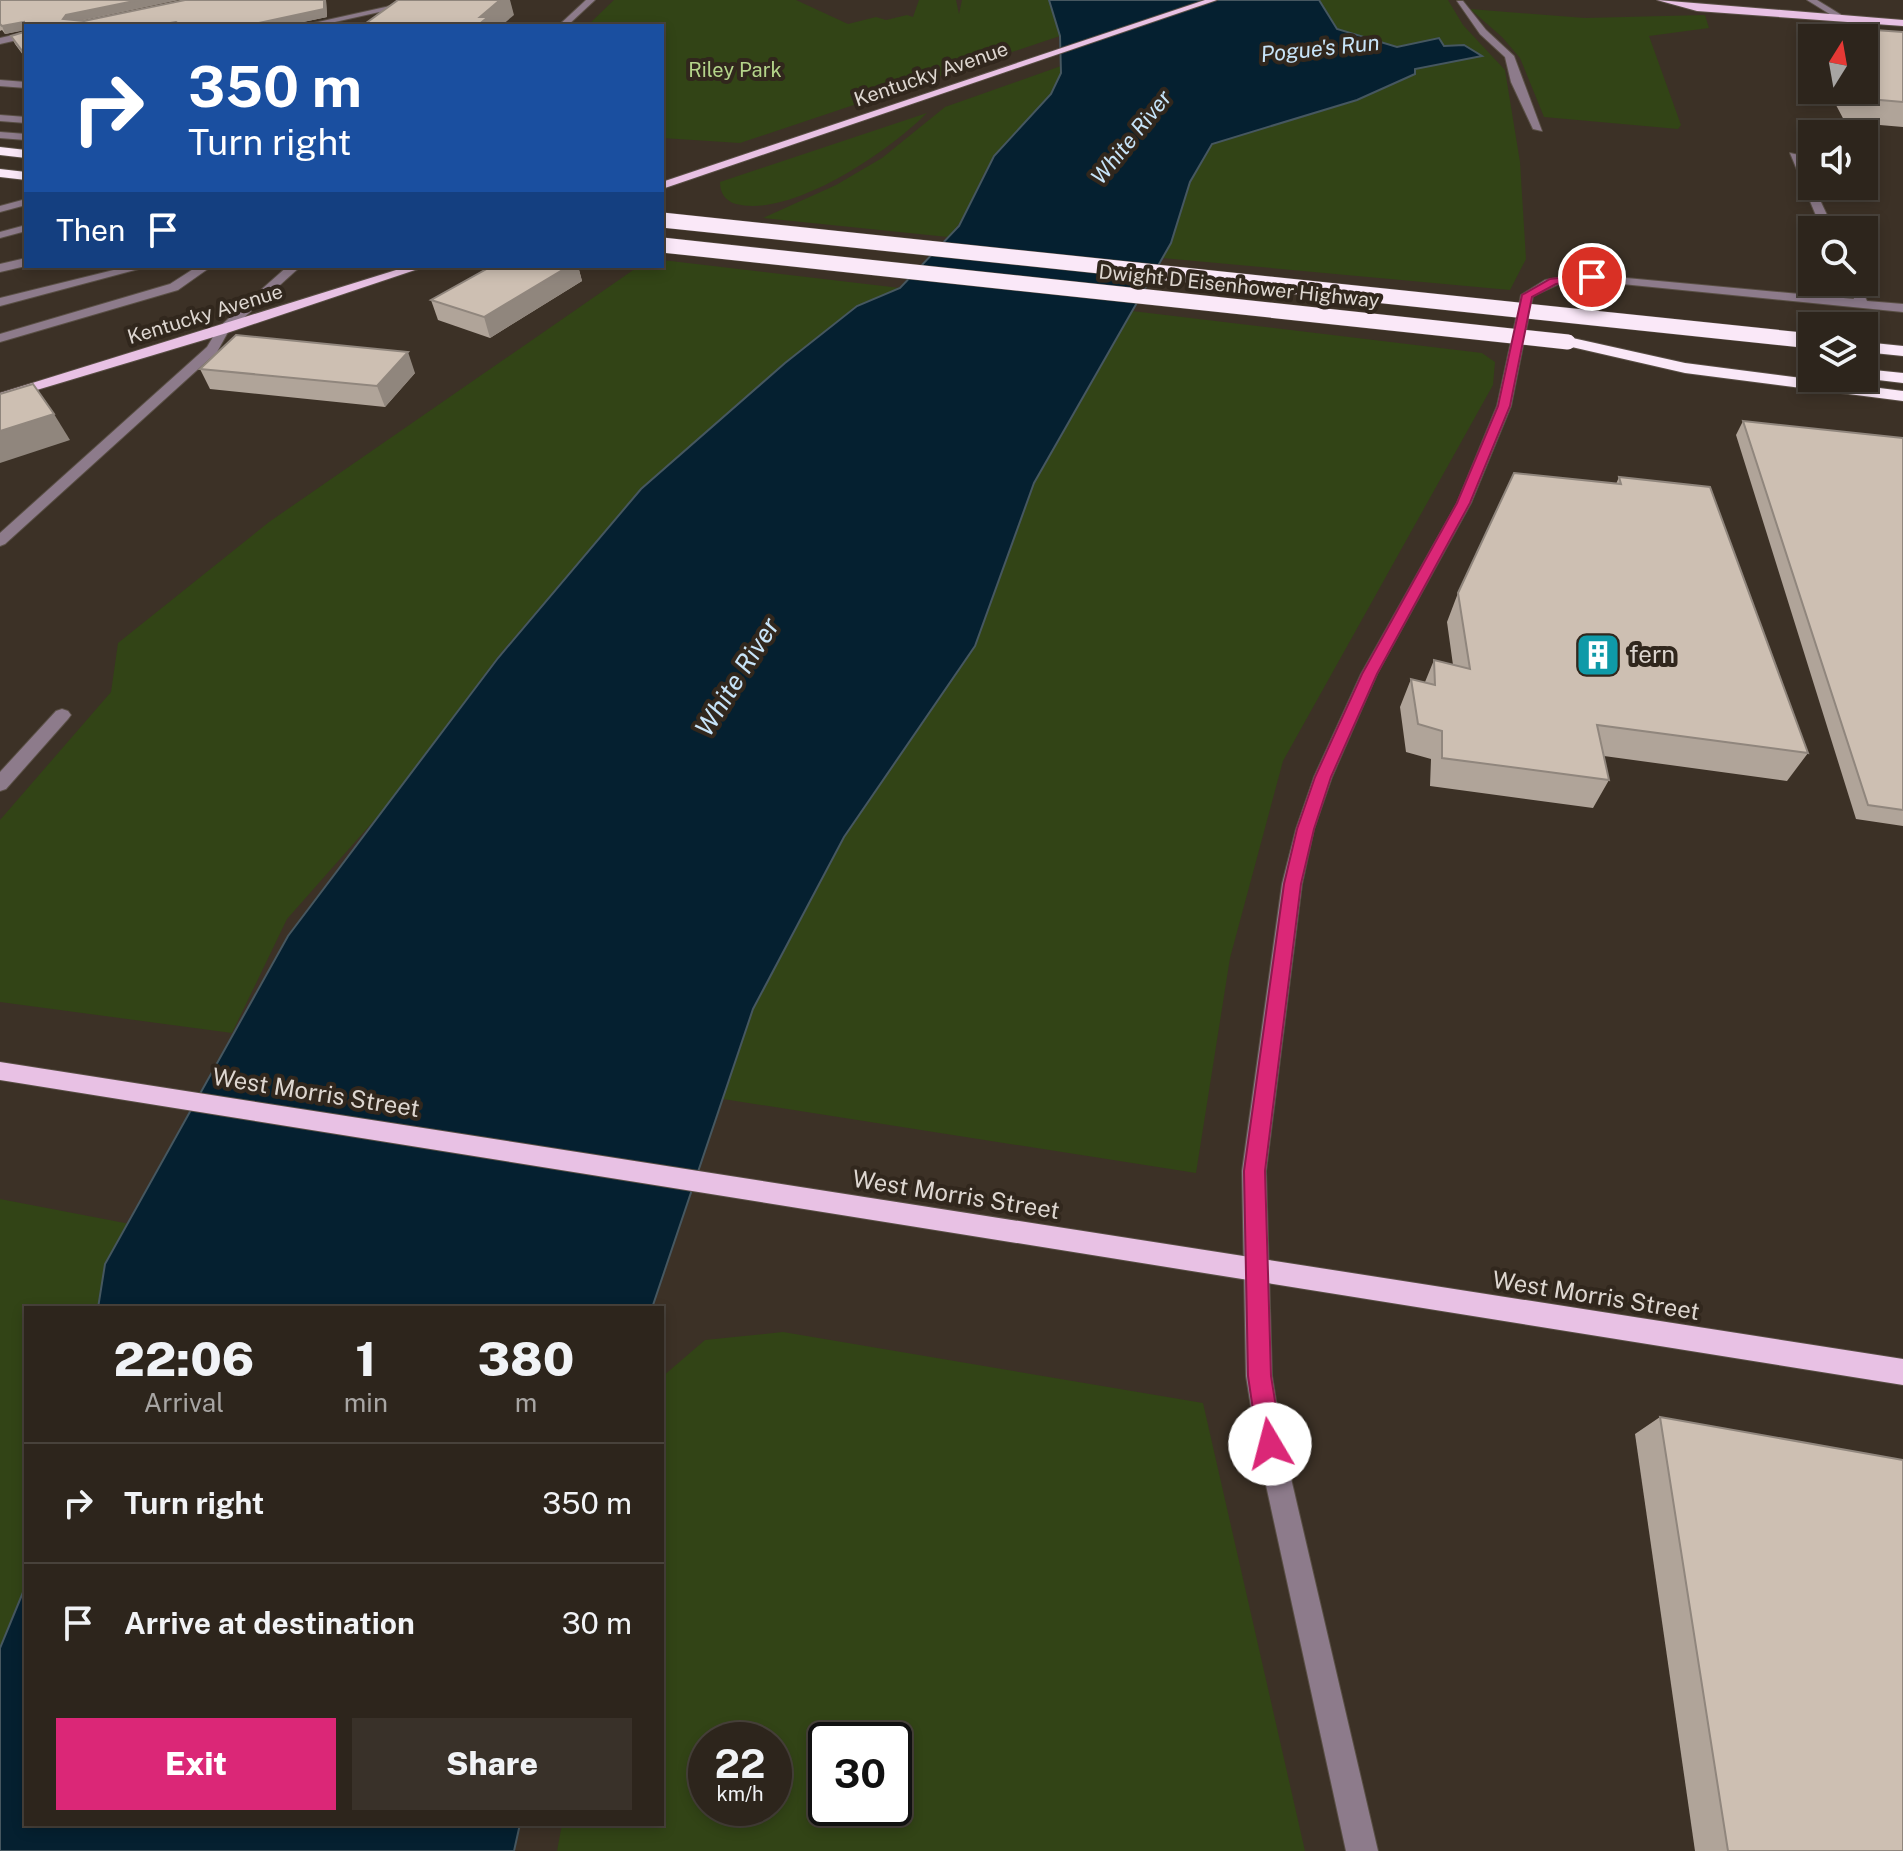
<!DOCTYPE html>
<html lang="en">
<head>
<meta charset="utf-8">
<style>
  body { margin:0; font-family:"Public Sans",sans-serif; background:#393129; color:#f1f3f6; height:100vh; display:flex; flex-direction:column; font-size:30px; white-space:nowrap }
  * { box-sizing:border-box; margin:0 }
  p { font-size:26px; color:#a7a5a3 }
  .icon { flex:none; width:44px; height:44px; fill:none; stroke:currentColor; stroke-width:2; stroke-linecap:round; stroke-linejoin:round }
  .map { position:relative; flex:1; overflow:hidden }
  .side { position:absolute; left:24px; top:1306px; width:640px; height:520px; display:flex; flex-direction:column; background:#2d251c; border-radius:0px; box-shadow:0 4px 12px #0003,0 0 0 2px #48423b }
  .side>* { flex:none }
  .top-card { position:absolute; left:24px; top:24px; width:640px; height:244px; border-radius:0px; box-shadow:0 4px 12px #0003,0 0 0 2px #48423b; background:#1a4fa0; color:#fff; overflow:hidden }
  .needle { width:52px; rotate:11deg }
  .buttons { position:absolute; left:1798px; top:24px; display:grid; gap:16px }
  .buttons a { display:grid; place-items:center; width:80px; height:80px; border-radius:0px; background:#2d251c; box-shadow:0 4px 12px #0003,0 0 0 2px #48423b; font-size:40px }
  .speed { position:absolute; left:688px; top:1722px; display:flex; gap:16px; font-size:40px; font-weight:700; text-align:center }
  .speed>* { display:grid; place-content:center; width:104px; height:104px; border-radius:50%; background:#2d251c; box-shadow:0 4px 12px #0003,0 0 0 2px #48423b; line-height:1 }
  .speed small { font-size:20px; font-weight:400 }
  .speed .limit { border:4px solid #111; border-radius:12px; background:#fff; color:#111 }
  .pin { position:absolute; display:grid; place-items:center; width:68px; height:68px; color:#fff; margin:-34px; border:4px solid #fff; border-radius:50%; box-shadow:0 2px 8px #0007 }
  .me { position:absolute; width:88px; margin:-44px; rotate:352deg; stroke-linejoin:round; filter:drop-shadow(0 0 6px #0008) }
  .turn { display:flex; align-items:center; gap:28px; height:168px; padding:0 32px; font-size:36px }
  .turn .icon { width:104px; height:104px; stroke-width:2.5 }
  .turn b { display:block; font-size:56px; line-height:68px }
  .then { display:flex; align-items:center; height:76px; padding:0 32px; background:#0003; gap:16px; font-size:30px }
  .eta { display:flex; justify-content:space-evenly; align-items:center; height:136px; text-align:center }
  .eta b { font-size:48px; font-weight:800; line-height:56px }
  .cta { display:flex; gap:16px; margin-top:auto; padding:16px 32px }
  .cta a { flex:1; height:92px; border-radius:0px; background:#db2777; color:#fff; font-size:32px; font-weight:800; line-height:92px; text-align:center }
  .cta a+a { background:#393129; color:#f1f3f6 }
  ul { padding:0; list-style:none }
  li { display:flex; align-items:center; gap:24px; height:120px; padding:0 32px; border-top:2px solid #48423b }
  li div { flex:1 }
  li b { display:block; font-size:30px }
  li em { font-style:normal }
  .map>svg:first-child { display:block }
</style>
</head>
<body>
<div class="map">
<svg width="1903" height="1851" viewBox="0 0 1903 1851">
  <rect width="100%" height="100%" fill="#3c3126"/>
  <g fill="#324416" fill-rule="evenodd">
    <polygon points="614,0 796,0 848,24 876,17 886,20 907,15 913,17 919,0 956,0 959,14 962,0 1049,0 1060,36 740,143 662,138 662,26 587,26"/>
    <polygon points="1319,0 1448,0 1463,25 1505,70 1520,162 1526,259 1510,290 1162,258 1171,243 1190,182 1212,144 1357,100 1415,74 1415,69 1480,55 1464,45 1443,46 1439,39 1397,48 1336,29"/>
    <polygon points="1470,9 1585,18 1705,15 1709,28 1649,36 1681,125 1678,129 1544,117 1520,58 1502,37"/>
    <path d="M1061,66C1062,97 1012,131 995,156C976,181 971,214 948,237L763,218L836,185L882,158L945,107Z"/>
    <path d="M927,113C889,151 792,218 736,204C725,201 720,193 720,182Z"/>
    <polygon points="662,260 900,288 857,306 785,363 641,489 500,654 393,799 287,919 232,1033 0,1002 0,820 111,692 118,643 269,522 639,266 662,266"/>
    <polygon points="1132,311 1482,353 1495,362 1493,385 1283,761 1230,958 1196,1173 723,1099 753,1009 844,837 975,646 1034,483"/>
    <polygon points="0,1199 130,1224 105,1264 98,1308 26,1308 26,1585 0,1648"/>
    <path d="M783,1332L1203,1403L1305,1851H557L562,1824H662V1377L705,1340ZM774,1740V1808H706V1740ZM894,1740V1808H826V1740Z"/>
  </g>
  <g fill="#052030" stroke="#465760" stroke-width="2">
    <polygon points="1049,0 1319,0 1337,29 1397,47 1439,38 1444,46 1464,45 1482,56 1415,69 1415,74 1357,100 1212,144 1190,182 1171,243 1034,483 975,646 844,837 753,1009 652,1308 98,1308 105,1264 288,936 498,658 641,489 785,363 857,306 900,288 959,226 994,156 1051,94 1061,73 1060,36"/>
    <polygon points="26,1585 26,1824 520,1824 514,1851 0,1851 0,1648"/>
  </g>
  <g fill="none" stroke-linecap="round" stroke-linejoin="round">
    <g stroke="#594f45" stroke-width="2">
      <g id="minor">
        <polygon points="417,0 433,0 317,26 300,26"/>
        <polygon points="586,0 595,0 567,26 558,26"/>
        <polygon points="1807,0 1817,0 1848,19 1841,21"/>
        <polygon points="1457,1 1463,1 1486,30 1514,56 1542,131 1533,129 1511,82 1505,57 1480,34"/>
        <polygon points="26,32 26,38 0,44 0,38"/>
        <polygon points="0,80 26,82 26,88 0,86"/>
        <polygon points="0,115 26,117 26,123 0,121"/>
        <polygon points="0,132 26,134 26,140 0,138"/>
        <polygon points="1790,153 1799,155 1834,230 1822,230"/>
        <polygon points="26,199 26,205 0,212 0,206"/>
        <polygon points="26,225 26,231 0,238 0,232"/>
        <polygon points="26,258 26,266 0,272 0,264"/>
        <polygon points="130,266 150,266 0,306 0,298"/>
        <polygon points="198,266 212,266 178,290 0,342 0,334 170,284"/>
        <polygon points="288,266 301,266 228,332 217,352 5,544 0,546 0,533 207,347 219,327"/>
        <polygon points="1583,274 1854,299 1846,282 1858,282 1867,301 1903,304 1903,312 1592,281 1559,284 1533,296 1511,406 1471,503 1377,674 1332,777 1314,829 1302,884 1266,1171 1272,1376 1283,1444 1378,1851 1346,1851 1257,1444 1246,1376 1242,1171 1282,884 1296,829 1314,777 1361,674 1457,503 1497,406 1521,295 1545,280"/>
        <polygon points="62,709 68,711 71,715 68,719 6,789 0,791 0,772 56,711"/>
      </g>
    </g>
    <g stroke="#594f45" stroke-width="2">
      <g id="major">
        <polygon points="1205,0 1217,0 662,189 662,182"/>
        <polygon points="1657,0 1903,20 1903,26 1697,11"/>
        <polygon points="409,266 427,266 227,333 0,401 0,393"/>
        <polygon points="0,1062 1903,1359 1903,1385 0,1080"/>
      </g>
    </g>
    <g stroke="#594f45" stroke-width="2">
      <g id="highway">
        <polygon points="0,147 26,150 26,158 0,155"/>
        <polygon points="0,169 26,172 26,180 0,177"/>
        <polygon points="1568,337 1685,363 1903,391 1903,401 1685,373 1563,345 1560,342"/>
        <polygon points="1864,342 1903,346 1903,356 1864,352"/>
        <polygon points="1864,369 1903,373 1903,383 1861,378 1864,378"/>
      </g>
    </g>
    <use href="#minor" fill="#8d7b8b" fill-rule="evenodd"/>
    <use href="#major" fill="#e8c1e4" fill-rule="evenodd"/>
    <use href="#highway" fill="#fae8f8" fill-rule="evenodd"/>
    <g stroke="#594f45" stroke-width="16" stroke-linecap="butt">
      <g id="highway-bridge">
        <polyline points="662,220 1812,341"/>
        <polyline points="662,245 1568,342"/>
      </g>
    </g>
    <use href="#highway-bridge" stroke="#fae8f8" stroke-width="15"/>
  </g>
  <g fill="#b0a499">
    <polygon points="0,0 178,0 80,21 84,21 185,0 326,0 327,17 284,26 26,26 26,59 15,44 11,36 24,32 24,30 5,34 2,30 0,31"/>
    <polygon points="1860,29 1903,32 1903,127 1845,122 1828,90 1864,90 1864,38 1856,38"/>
    <polygon points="492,266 578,266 582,281 490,338 438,320 431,300"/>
    <polygon points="200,369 415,373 385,407 210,389"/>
    <polygon points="1743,421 1903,438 1903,826 1856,819 1736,435"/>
    <polygon points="1619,477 1808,753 1787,781 1604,756 1609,780 1593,808 1430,786 1431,759 1406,752 1400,707 1411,679 1425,682 1434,660 1453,665 1447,622 1458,593 1616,484"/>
    <polygon points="1660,1417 1903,1851 1695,1851 1635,1434"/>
  </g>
  <g fill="#90867d">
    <polygon points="139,0 178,0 69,23 63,19 66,15"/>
    <polygon points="324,0 326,0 327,17 284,26 245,26"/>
    <polygon points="500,0 510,0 514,15 501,26 477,26 480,17"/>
    <polygon points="24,22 26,30 5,34 2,26"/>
    <polygon points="176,22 178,26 152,26"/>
    <polygon points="569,266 578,266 582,281 490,338 484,317"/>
    <polygon points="408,352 415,373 385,407 377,386"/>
    <polygon points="54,414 70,440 0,463 0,431"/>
  </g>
  <g fill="#cdbfb2" stroke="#90867d" stroke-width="2">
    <polygon points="0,0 139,0 66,15 63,19 84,21 185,0 324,0 324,9 245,26 182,26 176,22 152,26 26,26 26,56 11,36 24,32 24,22 2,26 0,24"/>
    <polygon points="398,0 500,0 480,17 488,17 477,26 362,26"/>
    <polygon points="1860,29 1903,32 1903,102 1857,98 1853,90 1864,90 1864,55 1878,56"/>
    <polygon points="492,266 569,266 484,317 431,300"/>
    <polygon points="236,335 408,352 377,386 200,369"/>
    <polygon points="33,384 54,414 0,431 0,394"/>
    <polygon points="1743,421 1903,438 1903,810 1868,805"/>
    <polygon points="1514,473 1621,484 1619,477 1710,487 1808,753 1597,725 1609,780 1442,758 1442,731 1418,724 1411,679 1435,685 1434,660 1470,669 1458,593"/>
    <polygon points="1660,1417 1903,1460 1903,1851 1728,1851"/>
  </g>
  <polygon fill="#db2777" stroke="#8e194d" stroke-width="2" points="1592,274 1598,277 1596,279 1556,284 1532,297 1510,406 1470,503 1377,674 1331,777 1314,829 1301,884 1265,1171 1271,1376 1282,1444 1278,1453 1270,1456 1261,1453 1258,1444 1248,1376 1244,1171 1284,884 1297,829 1315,777 1362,674 1457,503 1498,406 1522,295 1550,279"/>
  <defs>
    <g id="building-square" transform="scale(2.3)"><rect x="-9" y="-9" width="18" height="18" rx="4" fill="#0f9aa8" stroke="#31271d"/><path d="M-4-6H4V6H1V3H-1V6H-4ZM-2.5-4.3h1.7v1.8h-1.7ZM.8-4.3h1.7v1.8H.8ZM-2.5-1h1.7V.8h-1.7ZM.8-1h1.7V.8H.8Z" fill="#fff"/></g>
  </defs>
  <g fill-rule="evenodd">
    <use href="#building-square" x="1598" y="655"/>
  </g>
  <g text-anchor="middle" stroke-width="8" stroke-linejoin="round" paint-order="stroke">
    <g font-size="20" fill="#b4d48a" stroke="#31271d">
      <text x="735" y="77">Riley Park</text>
    </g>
    <g font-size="20" fill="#ddd6d0" stroke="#31271d">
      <text transform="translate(931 74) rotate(-19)" y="7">Kentucky Avenue</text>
      <text transform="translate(1239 286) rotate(6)" y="7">Dwight D Eisenhower Highway</text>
      <text transform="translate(205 314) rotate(-17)" y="7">Kentucky Avenue</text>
    </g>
    <g font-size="22" font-style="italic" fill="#c7e4f9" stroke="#31271d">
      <text transform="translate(1320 48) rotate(-6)" y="8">Pogue's Run</text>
      <text transform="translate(1131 137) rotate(-51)" y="8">White River</text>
    </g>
    <g font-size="24" fill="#ddd6d0" stroke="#31271d" text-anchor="start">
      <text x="1629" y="663">fern</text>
    </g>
    <g font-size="24" fill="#ddd6d0" stroke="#31271d">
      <text transform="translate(316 1093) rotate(9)" y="8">West Morris Street</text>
      <text transform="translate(956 1195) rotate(9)" y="8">West Morris Street</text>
      <text transform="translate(1596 1296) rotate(9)" y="8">West Morris Street</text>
    </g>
    <g font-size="26" font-style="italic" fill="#c7e4f9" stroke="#31271d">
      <text transform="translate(737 677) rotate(-58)" y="9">White River</text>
    </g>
  </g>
</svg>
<div class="buttons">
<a><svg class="needle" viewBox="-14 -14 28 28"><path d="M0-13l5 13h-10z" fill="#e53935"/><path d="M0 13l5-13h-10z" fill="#a7a5a3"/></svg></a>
<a><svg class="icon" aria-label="sound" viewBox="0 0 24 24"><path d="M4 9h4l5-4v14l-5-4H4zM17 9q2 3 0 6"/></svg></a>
<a><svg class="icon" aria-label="search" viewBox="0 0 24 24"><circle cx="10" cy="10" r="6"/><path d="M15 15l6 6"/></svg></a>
<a><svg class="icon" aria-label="layers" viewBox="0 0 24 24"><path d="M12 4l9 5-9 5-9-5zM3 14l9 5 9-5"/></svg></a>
</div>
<div class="speed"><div>22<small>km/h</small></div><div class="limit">30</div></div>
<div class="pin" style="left:1592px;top:277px;background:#d93025"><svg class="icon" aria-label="arrive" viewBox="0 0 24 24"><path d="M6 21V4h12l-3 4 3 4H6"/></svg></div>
<svg class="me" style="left:1270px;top:1444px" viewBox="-20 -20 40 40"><circle r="19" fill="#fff"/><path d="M0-13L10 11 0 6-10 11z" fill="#db2777"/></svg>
<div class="top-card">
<div class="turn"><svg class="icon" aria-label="right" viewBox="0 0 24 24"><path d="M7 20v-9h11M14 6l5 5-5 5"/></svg><div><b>350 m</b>Turn right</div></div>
<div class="then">Then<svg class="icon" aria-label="arrive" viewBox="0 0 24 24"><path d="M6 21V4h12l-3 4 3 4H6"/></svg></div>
</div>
<section class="side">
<div class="eta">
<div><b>22:06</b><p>Arrival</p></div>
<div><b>1</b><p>min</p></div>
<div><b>380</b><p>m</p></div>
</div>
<ul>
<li><svg class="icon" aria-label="right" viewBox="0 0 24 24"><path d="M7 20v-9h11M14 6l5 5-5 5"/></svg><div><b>Turn right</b></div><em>350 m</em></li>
<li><svg class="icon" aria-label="arrive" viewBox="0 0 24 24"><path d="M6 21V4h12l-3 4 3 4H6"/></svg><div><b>Arrive at destination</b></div><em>30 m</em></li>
</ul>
<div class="cta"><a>Exit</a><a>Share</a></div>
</section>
</div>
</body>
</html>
